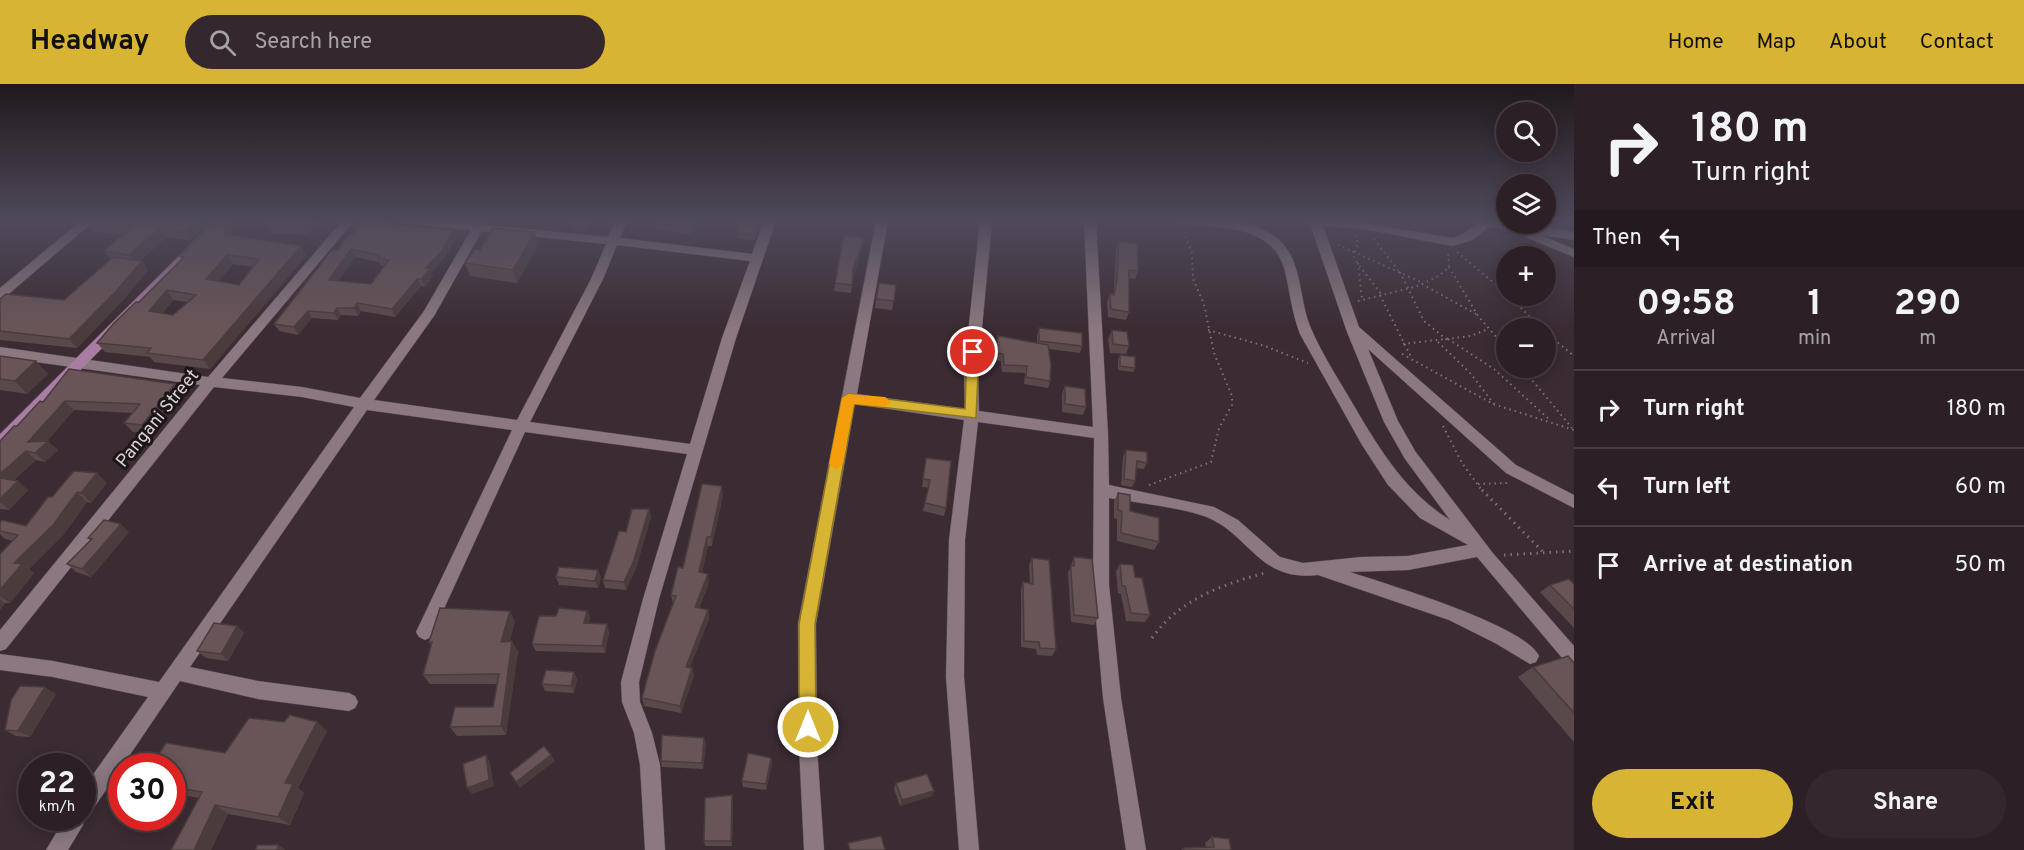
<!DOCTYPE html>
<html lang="en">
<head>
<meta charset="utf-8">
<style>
  body { margin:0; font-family:Overpass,sans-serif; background:#34282e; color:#f1f3f6; height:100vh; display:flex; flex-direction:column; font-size:22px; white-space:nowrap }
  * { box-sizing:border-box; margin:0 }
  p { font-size:20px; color:#a6a3a7 }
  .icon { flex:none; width:33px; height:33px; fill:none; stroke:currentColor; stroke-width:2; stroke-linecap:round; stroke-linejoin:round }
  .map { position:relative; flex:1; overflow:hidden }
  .drawer { display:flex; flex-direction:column; background:#2c2026; width:450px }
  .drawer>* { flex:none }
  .guide { background:#2c2026; color:#f1f3f6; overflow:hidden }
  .fabs { position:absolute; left:1496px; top:18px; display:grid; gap:12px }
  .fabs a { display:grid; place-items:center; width:60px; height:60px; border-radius:50%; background:#2c2026; box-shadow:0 3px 15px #0003,0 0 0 2px #483e43; font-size:30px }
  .speed { position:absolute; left:18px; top:669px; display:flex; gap:12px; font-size:30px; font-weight:700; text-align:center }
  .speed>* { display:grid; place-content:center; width:78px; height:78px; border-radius:50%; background:#2c2026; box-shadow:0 3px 15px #0003,0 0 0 2px #483e43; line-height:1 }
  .speed small { font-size:15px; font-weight:400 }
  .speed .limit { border:9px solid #d22; background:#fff; color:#111 }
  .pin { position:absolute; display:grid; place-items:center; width:51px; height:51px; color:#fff; margin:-26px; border:3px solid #fff; border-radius:50%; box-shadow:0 2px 6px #0007 }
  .me { position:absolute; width:66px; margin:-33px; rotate:0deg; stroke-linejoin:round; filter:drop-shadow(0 0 4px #0008) }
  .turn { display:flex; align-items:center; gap:21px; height:126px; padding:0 18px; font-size:27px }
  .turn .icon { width:78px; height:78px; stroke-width:2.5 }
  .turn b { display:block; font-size:42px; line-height:51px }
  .then { display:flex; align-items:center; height:57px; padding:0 18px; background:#0003; gap:12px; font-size:22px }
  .eta { display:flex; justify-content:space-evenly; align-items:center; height:102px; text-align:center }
  .eta b { font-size:36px; font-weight:700; line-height:42px }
  .button { display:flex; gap:12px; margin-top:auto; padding:12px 18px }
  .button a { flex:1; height:69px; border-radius:36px; background:#d8b434; color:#111; font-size:24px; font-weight:700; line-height:69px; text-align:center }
  .button a+a { background:#34282e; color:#f1f3f6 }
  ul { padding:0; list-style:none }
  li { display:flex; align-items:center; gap:18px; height:78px; padding:0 18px; border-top:2px solid #483e43 }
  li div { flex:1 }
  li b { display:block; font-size:22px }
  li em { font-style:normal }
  header { display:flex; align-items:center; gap:36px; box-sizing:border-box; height:84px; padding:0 30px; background:#d8b434; color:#111 }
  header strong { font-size:28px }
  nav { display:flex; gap:33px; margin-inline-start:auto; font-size:21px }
  .search { width:420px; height:54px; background:#34282e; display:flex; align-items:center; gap:15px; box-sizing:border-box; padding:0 21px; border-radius:33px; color:#a6a3a7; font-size:22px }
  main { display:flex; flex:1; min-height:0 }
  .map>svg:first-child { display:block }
</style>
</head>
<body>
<header>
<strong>Headway</strong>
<div class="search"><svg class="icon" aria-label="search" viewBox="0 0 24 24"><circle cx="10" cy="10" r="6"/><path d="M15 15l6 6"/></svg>Search here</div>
<nav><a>Home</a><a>Map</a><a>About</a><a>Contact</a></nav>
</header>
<main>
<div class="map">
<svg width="1574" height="766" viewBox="0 0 1574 766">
  <rect width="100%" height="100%" fill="#3b2b33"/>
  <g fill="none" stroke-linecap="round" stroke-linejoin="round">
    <g stroke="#56484e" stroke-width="1">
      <g id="minor">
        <polygon points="81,137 94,137 4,214 0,215 0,204"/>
        <path d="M342,137H354L222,294L302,303L360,314L424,227L471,146L408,140L402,137L475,140L476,137H488L486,141L608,153L615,137H627L620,154L752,170L764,137H776L736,254L659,515L639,598L640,618L652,649L660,681L665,766H645L640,681L634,649L622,618L621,598L643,515L687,370L525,348L431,553L425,556L419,553L416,548L512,346L367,326L190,583L258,597L349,609L355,612L358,618L355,624L349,627L258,615L180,597L89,731L85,733L83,741L68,766H46L65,734H82V706L148,613L53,593L0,586V570L53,577L159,598L354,323L302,313L214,303L6,565L0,567V546L200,301L0,273V263L208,293ZM482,147L606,160L591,195L517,336L374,316L434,232ZM617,161L750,177L722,254L690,360L530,338L603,195Z"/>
        <path d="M876,137H888L857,310L965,325L964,287L980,137H992L978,287L979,327L1093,343L1084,137H1096L1108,350L1109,401L1214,423L1238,436L1280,473L1303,479L1361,473L1408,472L1468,461L1420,434L1388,401L1362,361L1300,250C1292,229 1290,209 1285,187C1273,140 1220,144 1181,140L1175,137C1207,137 1245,132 1273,151C1303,171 1298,212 1310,242C1320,266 1334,288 1347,310C1376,359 1401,405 1450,436L1405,375L1384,338L1347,248L1309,137L1364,139L1452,154C1468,150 1469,143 1480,138C1490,133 1558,146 1574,148V156L1540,151L1574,165V173L1525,153L1524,148L1488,143L1473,156L1452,162L1364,145L1323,142L1359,243L1516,381L1574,411V424L1506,389L1368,265L1398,337L1415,367L1492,468L1574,562V583L1568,581L1477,473L1408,486L1350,488C1386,500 1525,541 1539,572L1536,578L1530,580L1495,559L1449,536L1318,491C1257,498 1250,449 1204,432C1177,423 1138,419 1109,414V501L1121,614L1146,766H1126L1103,614L1093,501L1094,354L978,338L965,456L964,593L979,766H959L946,593L949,456L964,336L855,320L816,540L817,663L824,766H804L799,663L798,540Z"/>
      </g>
    </g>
    <g stroke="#56484e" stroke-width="1">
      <polygon id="major" points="214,137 227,137 5,363 0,365 0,350"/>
    </g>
    <g stroke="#807279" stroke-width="2" stroke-dasharray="1.5 4" stroke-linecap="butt">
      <polyline points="1374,155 1398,186"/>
      <polyline points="1338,161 1423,199"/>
      <polyline points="1353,167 1355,176 1382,211"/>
      <polyline points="1355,168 1358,160 1356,151"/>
      <polyline points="1457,168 1506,209"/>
      <polyline points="1358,179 1362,215"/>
      <polyline points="1449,183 1478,232 1506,264"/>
      <polyline points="1400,188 1424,237 1447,256"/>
      <polyline points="1422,200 1476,230"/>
      <polyline points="1380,211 1412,275"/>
      <polyline points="1509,212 1541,244"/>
      <polyline points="1358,217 1418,202 1440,191 1449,183 1448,168"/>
      <polyline points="1208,246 1265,262 1308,279"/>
      <polyline points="1545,248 1574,272"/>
      <polyline points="1448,255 1494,285 1551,337"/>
      <polyline points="1438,258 1470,289 1494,320"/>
      <polyline points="1403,260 1471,252 1488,245"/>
      <polyline points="1402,270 1493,320 1574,346"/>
      <polyline points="1522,284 1572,344"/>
      <polyline points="1443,342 1462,379 1483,408"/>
      <polyline points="1478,400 1508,399"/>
      <polyline points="1149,401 1211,378 1219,344 1232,321 1232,312 1214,269 1204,220 1193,195 1192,169 1183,146"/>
    </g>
    <g stroke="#807279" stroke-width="3" stroke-dasharray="1.5 5" stroke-linecap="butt">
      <polyline points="1482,406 1545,470"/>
      <polyline points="1504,471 1574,467"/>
      <path d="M1152,554C1181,514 1222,501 1268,488"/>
    </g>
    <use href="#minor" fill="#8b7880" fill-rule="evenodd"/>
    <use href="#major" fill="#a87da3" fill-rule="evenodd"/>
  </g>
  <g fill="#5a494b" fill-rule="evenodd">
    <path d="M216,137H233L231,151L301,162L306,172L210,285L154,278L150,273L105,268L97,259L182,175L180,172ZM233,180L253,183L239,201L218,197ZM173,216L188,218L173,231L162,230Z"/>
    <polygon points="266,137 317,137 308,150 272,149"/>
    <polygon points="562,137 592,137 588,145 571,144 570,139 563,138"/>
    <polygon points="695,137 691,150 657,146 656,139"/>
    <polygon points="741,137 760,137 755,156 738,155 737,149"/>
    <polygon points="87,138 204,143 192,156 166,154 140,177 142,177 148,186 125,214 77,264 0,256 0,215 64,216 111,175 104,167 124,150 94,148"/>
    <path d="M457,153L444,174L431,189L433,192L425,203L421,202L395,233L361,227L358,232L341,231L338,236L312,234L298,251L279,247L274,240L338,166ZM355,173L379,178L381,182H384L371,200L338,197Z"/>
    <polygon points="1119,157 1138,187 1135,195 1129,194 1129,228 1126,236 1108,233 1107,218 1110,210 1113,210 1114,204 1116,165"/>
    <polygon points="538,161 517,199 470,192 465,179 480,166"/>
    <polygon points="863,162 853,194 851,209 834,207 835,199"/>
    <polygon points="896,201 892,226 875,224 876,215"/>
    <polygon points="1039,244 1082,262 1080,269 1049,265 1050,297 1048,304 1024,300 1025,289 1002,288 1001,277 994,276 998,252 1037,259 1037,251"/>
    <polygon points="1112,246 1129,262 1126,270 1110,269 1108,255"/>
    <polygon points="1120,271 1135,284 1133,288 1118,286 1118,275"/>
    <polygon points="0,272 36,277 48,290 27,310 0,306"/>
    <polygon points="175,300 183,309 150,350 133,348 124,339 133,329 74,326 47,357 58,366 45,378 36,376 14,396 28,406 9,426 0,425 0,357 43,318"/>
    <polygon points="1065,302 1086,323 1083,331 1062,328 1062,310"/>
    <polygon points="1126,366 1147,379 1144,385 1136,384 1135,397 1132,403 1121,401 1123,373"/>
    <polygon points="926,374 946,424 944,432 923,427 928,404 922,403"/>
    <polygon points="107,399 91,419 87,418 64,450 29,485 34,489 10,519 5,519 0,526 0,470 13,457 5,455 0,450 0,439 26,442 52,413"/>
    <polygon points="1118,409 1130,427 1159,458 1154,466 1117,457 1117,435 1114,434 1114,417"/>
    <polygon points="723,411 712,462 708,462 702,489 709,499 699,524 708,526 709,535 690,583 692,584 694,592 681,629 644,622 642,614 673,520 671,511 683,484"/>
    <polygon points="649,425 651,433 636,484 626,506 605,504 603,496 626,448"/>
    <polygon points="129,448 91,493 76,488 67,480 90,456 88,454"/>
    <polygon points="1074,473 1098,534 1094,541 1071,538 1068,489"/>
    <polygon points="1032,474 1056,565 1052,572 1037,571 1036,565 1021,563 1021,505 1023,498 1030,499 1029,481"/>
    <polygon points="1120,480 1135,493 1150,531 1145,538 1126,537 1121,510 1118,509 1116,487"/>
    <polygon points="598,486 601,494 598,504 559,501 556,493"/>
    <polygon points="1574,500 1574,544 1540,508 1550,501"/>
    <polygon points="587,527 590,534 588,540 609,548 605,569 536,567 532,560 556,532"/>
    <polygon points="515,537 510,557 518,567 506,651 457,652 450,643 493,623 497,600 430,600 423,591 431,561 429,558"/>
    <polygon points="244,549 228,577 206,574 197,567"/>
    <polygon points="1574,579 1574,658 1518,593 1533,583"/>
    <polygon points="574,588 577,595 574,609 545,607 542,600"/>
    <polygon points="56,610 30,653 16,652 5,646"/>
    <polygon points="327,647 298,704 304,709 290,741 228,730 211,766 171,766 199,714 172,709 172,682 225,669"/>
    <polygon points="704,654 706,660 703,685 662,683 661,677"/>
    <polygon points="771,674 772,680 766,706 743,703 742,697"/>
    <polygon points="896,699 934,707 932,712 900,722 894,705"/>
    <polygon points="733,716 732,762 705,762 704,757"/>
    <polygon points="1212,753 1231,766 1181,766 1184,764 1206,764 1205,759"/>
  </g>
  <g fill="#4a3c3d">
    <polygon points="196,137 201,137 204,143 192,156 186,147"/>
    <polygon points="226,137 233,137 230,160 225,150"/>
    <polygon points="302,137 317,137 308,150 301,138"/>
    <polygon points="587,137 592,137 588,145 587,138"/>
    <polygon points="692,137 695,137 691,150 690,143"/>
    <polygon points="758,137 760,137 755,156 755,150"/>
    <polygon points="160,144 166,154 136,180 129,171"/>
    <polygon points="454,146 457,153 444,174 431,189 433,192 425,203 422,195 426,184"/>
    <polygon points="535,148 538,161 517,199 513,186"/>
    <polygon points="864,154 863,162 853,194 851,209 853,185"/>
    <polygon points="301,162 306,172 210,285 203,276"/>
    <polygon points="351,165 355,173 333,204 329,196"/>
    <polygon points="227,171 233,180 212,205 206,195"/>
    <polygon points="142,177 148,186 125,214 77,264 69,255"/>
    <polygon points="417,195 421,202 395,233 392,225"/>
    <polygon points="167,206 173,216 156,237 149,227"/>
    <polygon points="357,219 361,227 358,232 354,224"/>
    <polygon points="337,224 341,231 338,236 334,229"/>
    <polygon points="308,227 312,234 298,251 294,243"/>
    <polygon points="36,277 48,290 27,310 15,297"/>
    <polygon points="175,300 183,309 150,350 142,341"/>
    <polygon points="65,317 74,326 43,362 48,357 58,366 45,378 35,369 28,358"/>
    <polygon points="26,367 36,376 7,402 0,396 0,390"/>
    <polygon points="97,389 107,399 91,419 81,409"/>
    <polygon points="18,397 28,406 9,426 0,418 0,415"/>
    <polygon points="722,402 723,411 712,462 711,453"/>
    <polygon points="77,408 87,418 64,450 29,485 34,489 10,519 0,512 0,506 14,479"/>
    <polygon points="649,425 651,433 636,484 626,506 624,498"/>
    <polygon points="121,440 129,448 91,493 82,485"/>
    <polygon points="707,453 708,462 700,497 699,488"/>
    <polygon points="598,486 601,494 598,504 595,497"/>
    <polygon points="708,490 709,499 696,532 695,523"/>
    <polygon points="0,515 5,519 0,526"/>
    <polygon points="708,526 709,535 687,590 686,583"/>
    <polygon points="510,527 515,537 507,568 501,558"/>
    <polygon points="587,527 590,534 586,547 584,539"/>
    <polygon points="607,540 609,548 605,569 602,562"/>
    <polygon points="237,542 244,549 228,577 221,570"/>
    <polygon points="512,557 518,567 506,651 501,642"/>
    <polygon points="692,584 694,592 681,629 680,622"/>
    <polygon points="574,588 577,595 574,609 571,602"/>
    <polygon points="45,603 56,610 30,653 18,647"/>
    <polygon points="317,638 327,647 298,704 304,709 290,741 278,733 285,699"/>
    <polygon points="704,654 706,660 703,685 702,679"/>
    <polygon points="486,671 490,678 494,702 472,710 467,704"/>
    <polygon points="551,671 555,677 520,704 516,698"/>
    <polygon points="771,674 772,680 766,706 766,700"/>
    <polygon points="934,707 932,712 900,722 902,716"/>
    <polygon points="732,711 733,716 732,762 731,757"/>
    <polygon points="215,721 228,730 211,766 194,766"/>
    <polygon points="278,761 286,766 277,766"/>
  </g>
  <g fill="#695557" stroke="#4a3c3d" stroke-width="1.5" fill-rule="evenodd">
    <polygon points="88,137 196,137 186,147 160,144 129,171 104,167 133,142 87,138"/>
    <path d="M216,137H226L225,150L301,162L203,276L147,269L151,264L97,259L114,239L136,218H139L184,173L180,172ZM227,171L259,175L239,201L206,195ZM167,206L196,211L173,231L149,227Z"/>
    <polygon points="281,137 302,137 301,138"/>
    <path d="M361,137L454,146L442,167L426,184H430L422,195H417L392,225L357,219L354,224H337L334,229L308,227L294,243L274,240L332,166H338L349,150H354ZM351,165L380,171L378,174L389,176L371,200L329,196Z"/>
    <polygon points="656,137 692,137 690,143 656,139"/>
    <polygon points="741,137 758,137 755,150 737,149"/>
    <polygon points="493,144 535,148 513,186 465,179 475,165 480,166"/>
    <polygon points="844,151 864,154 853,185 852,201 835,199"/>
    <polygon points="1119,157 1137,160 1138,187 1129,186 1129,228 1111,225 1110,210 1114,211 1117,196"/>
    <polygon points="113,173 142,177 118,205 69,255 0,247 0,215 6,210 64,216"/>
    <polygon points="879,199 896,201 894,217 876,215"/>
    <polygon points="1039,244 1082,249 1082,262 1039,257"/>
    <polygon points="1112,246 1127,248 1129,262 1113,260"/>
    <polygon points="998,252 1048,261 1051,281 1050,297 1026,293 1027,282 1004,281 1003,270 996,269"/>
    <polygon points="1120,271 1135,273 1135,284 1120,282"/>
    <polygon points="0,272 36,277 15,297 0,295"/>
    <polygon points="69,285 175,300 142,341 124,339 140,320 65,317 28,358 48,357 35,369 26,367 0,390 0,357 14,342 17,342 40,317 43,318"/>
    <polygon points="1065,302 1085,305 1086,323 1065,320"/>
    <polygon points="1126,366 1147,368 1147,379 1137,377 1135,397 1124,395"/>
    <polygon points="926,374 951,377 946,424 925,419 930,396 923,395"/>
    <polygon points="74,387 97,389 81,409 77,408 53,441 14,479 22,480 0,506 0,470 18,451 0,447 0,439 2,436 26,442 48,413 52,413"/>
    <polygon points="0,394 18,397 0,415"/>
    <polygon points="702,400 722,402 711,453 707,453 699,488 708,490 695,523 708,526 686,583 692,584 680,622 642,614 655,567 676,512 671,511 678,483 683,484"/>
    <polygon points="1118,409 1130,411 1130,427 1159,434 1159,458 1121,449 1122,427 1118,426"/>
    <polygon points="632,425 649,425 634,476 624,498 603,496 619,447 626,448"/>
    <polygon points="104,436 121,440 82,485 67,480 92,455 88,454"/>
    <polygon points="1074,473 1092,475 1098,534 1074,531 1071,489 1071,481 1074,482"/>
    <polygon points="1032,474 1049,476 1056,565 1040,564 1039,558 1024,557 1023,498 1033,500"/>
    <polygon points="1120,480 1133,481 1135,493 1142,494 1150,531 1131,529 1125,502 1122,502"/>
    <polygon points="559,483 598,486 595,497 556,493"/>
    <polygon points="1569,495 1574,500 1574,525 1550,501"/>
    <polygon points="440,524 510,527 501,558 512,557 501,642 450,643 455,623 493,623 499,590 423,591 432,558 429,558"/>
    <polygon points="559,524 587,527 584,539 607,540 602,562 532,560 539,532 556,532"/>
    <polygon points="214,539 237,542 221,570 197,567"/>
    <polygon points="1568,572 1574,579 1574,629 1533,583"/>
    <polygon points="546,586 574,588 571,602 542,600"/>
    <polygon points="20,602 45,603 18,647 5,646 11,616"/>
    <polygon points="290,631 317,638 285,699 293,700 278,733 215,721 194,766 171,766 202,708 172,703 172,682 151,682 166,659 225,669 249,634 284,638"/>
    <polygon points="662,651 704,654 702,679 661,677"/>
    <polygon points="544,662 551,671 516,698 510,689"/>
    <polygon points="748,669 771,674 766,700 742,697"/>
    <polygon points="486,671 489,696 467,704 463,680"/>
    <polygon points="927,690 934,707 902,716 896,699"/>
    <polygon points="732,711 731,757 704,757 705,714"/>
    <polygon points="881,752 885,766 850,766 848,759"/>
    <polygon points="1212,753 1229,755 1231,766 1184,766 1184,764 1214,763"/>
    <polygon points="257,761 278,761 277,766 256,766"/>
  </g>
  <linearGradient id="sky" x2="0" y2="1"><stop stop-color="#20181c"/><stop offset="0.56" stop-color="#4f4a5b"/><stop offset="1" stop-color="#4f4a5b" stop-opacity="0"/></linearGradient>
  <rect width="1574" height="244" fill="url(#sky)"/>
  <polygon fill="#d8b434" stroke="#8c7522" stroke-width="1.5" points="973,264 979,268 976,334 854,320 815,540 816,643 814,648 808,651 802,648 799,643 799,540 842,314 848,310 965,325 967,268"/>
  <polygon fill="#f59e0b" points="848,310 885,313 891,318 885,323 854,320 843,380 836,386 829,380 842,314"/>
  <g text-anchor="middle" stroke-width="6" stroke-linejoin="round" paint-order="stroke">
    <g font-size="18" fill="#dbd0d5" stroke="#1d1619">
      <text transform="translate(157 334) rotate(-51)" y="6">Pangani Street</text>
    </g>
  </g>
</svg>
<div class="fabs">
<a><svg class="icon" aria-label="search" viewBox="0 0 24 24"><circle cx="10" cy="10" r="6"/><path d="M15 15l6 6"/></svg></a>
<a><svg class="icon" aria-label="layers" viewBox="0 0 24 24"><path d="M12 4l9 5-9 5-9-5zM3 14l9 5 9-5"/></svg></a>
<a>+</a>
<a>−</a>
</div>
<div class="speed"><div>22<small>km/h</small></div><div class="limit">30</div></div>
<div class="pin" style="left:973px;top:268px;background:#d93025"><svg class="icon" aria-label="arrive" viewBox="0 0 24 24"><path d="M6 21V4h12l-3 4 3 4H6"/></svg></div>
<svg class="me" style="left:808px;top:643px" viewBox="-20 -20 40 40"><circle r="17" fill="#d8b434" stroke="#fff" stroke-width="3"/><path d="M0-11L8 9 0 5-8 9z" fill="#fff"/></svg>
</div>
<section class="drawer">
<div class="guide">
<div class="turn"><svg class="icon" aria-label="right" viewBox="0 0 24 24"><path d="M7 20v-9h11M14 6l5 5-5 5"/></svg><div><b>180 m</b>Turn right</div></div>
<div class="then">Then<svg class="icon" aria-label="left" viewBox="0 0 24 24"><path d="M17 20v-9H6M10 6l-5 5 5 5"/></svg></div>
</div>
<div class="eta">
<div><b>09:58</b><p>Arrival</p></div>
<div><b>1</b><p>min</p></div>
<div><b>290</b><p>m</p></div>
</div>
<ul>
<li><svg class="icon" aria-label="right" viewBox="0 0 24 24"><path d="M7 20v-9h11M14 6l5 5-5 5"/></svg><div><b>Turn right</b></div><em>180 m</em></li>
<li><svg class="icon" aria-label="left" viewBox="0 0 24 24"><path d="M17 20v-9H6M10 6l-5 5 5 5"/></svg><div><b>Turn left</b></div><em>60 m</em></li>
<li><svg class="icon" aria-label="arrive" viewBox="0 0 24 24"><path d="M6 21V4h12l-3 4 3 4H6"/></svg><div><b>Arrive at destination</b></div><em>50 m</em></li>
</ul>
<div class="button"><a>Exit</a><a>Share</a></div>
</section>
</main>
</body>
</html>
